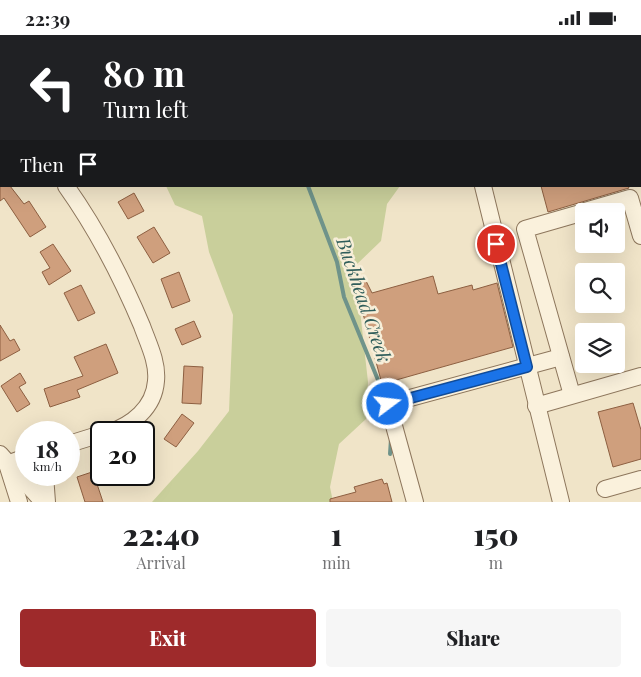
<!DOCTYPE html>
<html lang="en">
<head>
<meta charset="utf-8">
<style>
  body { margin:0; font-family:"Playfair Display",serif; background:#f6f6f6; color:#202124; height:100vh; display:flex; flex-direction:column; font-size:19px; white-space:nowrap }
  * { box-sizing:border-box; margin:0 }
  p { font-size:16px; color:#757577 }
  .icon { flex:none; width:28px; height:28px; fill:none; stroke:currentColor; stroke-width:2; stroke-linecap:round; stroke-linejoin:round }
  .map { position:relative; height:467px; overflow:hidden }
  .details { display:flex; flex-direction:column; background:#fff; flex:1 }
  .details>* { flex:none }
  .guide { position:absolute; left:0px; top:0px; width:641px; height:152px; box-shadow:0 5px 20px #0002; background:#202124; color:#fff; overflow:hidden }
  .fabs { position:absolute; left:575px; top:168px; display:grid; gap:10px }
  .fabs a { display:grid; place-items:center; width:50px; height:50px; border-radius:5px; background:#fff; box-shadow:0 5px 20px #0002; font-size:25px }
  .speed { position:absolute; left:15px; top:386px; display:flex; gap:10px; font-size:25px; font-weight:700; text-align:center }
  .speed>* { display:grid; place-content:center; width:65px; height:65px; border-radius:50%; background:#fff; box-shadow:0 5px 20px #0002; line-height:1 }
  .speed small { font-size:12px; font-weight:400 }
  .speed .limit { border:2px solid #111; border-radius:8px; background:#fff; color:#111 }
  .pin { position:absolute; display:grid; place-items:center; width:42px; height:42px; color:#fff; margin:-21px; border:2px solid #fff; border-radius:50%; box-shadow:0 1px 5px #0007 }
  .me { position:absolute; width:55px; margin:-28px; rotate:75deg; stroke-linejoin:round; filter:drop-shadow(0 0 4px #0008) }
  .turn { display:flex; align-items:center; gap:18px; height:105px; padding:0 20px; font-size:22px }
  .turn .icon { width:65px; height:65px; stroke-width:2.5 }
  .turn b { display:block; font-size:35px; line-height:42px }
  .then { display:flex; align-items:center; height:48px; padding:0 20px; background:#0003; gap:10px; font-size:19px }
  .eta { display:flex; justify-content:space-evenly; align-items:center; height:85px; text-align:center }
  .eta b { font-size:30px; font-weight:800; line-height:35px }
  .button { display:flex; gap:10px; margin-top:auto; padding:10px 20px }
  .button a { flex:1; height:58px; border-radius:5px; background:#9e2a2b; color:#fff; font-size:20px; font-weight:800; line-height:58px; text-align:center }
  .button a+a { background:#f6f6f6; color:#202124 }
  .status { display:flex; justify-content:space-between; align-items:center; height:35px; padding:0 25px; background:#fff; direction:ltr }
  .status svg { height:14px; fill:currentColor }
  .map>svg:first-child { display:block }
</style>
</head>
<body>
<div class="status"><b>22:39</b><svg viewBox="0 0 49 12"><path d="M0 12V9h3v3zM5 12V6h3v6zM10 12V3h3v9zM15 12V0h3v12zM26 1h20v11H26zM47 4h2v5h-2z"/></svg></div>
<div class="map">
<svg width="641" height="467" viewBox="0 0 641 467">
  <rect width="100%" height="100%" fill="#f0e4c8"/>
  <g fill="#c9cf9b">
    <polygon points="15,0 630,0 17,1"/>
    <polygon points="166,151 400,151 387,169 381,206 355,231 368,347 366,384 339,409 330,452 333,467 152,467 198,416 229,376 233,280 209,217 202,181 175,170"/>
  </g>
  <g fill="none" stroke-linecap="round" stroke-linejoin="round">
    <g stroke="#6f938a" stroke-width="4">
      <polyline points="219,0 220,1"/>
      <polyline points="308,151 337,227 344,262 378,345 383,368"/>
      <polyline points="390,419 391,404"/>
    </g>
  </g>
  <g fill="#cf9f7d" stroke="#8d5f41">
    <polygon points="0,151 10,151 24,169 29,166 46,192 30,202 4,163 0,166"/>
    <polygon points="541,151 628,151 629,153 548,177"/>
    <polygon points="134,158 144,176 128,184 118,167"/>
    <polygon points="154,192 170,218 153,228 137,202"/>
    <polygon points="53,209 71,236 49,250 42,237 50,233 40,217"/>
    <polygon points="179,237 190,266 172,273 161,244"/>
    <polygon points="433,241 438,259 472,250 473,255 497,248 513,312 382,349 355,249 366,246 372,258"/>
    <polygon points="81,250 95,278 78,286 64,258"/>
    <polygon points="194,286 201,302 182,310 175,294"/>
    <polygon points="0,290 10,306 14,304 20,315 0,326"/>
    <polygon points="106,309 118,338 77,355 80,362 50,372 44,354 83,341 74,322"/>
    <polygon points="184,331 203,332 201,369 182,368"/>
    <polygon points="20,338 26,348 19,352 30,369 17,377 1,351"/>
    <polygon points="633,368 641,395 641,424 613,432 598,377"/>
    <polygon points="182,379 194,388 176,412 164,404"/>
    <polygon points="144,405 154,424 144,430"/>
    <polygon points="101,434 101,447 97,449 103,467 85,467 77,442"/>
    <polygon points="382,444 384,449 387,448 392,467 330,467 330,464 356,457 354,452"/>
  </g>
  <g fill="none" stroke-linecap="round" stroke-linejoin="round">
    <g stroke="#8d765c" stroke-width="18">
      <g id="minor">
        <polyline points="640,15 641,15"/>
        <polyline points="0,81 1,82"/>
        <path d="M66,151C98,196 121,241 142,291C148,308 158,327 156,346C154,373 132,390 108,398"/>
        <polyline points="483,151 561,467"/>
        <polyline points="585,176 630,163 641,201"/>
        <polyline points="572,360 525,194 584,177"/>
        <polyline points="536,371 641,341"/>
        <polyline points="69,409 101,399"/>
        <polyline points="0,419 43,467"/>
        <polyline points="7,429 19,467"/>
        <polyline points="7,429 26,422"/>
        <polyline points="45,440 47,467"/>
        <polyline points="605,454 641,444"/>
        <polyline points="415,467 388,369 561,322"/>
      </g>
    </g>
    <use href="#minor" stroke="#faf1dc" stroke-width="16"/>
  </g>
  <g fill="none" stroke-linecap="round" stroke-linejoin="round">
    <g stroke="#114b97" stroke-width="12">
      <polyline id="route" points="388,369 527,332 496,209"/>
    </g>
    <use href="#route" stroke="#1a73e8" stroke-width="9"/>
  </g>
  <g text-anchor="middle" stroke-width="5" stroke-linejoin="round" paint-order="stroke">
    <g font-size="19" font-style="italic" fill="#2f5d5a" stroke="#f7eed8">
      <text transform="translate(364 265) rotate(71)" y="7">Buckhead Creek</text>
    </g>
  </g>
</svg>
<div class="fabs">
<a><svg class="icon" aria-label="sound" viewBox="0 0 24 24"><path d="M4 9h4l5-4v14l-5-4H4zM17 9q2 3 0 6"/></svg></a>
<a><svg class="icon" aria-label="search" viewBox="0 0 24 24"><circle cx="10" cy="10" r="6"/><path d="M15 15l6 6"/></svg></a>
<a><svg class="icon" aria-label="layers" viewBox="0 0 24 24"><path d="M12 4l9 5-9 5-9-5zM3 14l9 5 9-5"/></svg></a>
</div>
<div class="speed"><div>18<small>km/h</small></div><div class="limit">20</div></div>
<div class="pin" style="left:496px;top:209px;background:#d93025"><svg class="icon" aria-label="arrive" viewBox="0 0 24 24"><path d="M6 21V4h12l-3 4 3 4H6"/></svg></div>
<svg class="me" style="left:388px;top:369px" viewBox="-20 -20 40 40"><circle r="17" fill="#1a73e8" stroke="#fff" stroke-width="3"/><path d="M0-11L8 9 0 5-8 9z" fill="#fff"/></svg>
<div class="guide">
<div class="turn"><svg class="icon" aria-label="left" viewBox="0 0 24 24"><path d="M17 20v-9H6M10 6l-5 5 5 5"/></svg><div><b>80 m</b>Turn left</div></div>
<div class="then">Then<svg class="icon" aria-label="arrive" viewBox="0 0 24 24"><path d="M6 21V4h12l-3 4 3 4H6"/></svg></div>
</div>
</div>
<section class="details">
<div class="eta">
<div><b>22:40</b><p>Arrival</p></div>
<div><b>1</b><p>min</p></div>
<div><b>150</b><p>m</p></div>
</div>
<div class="button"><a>Exit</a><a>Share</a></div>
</section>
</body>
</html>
